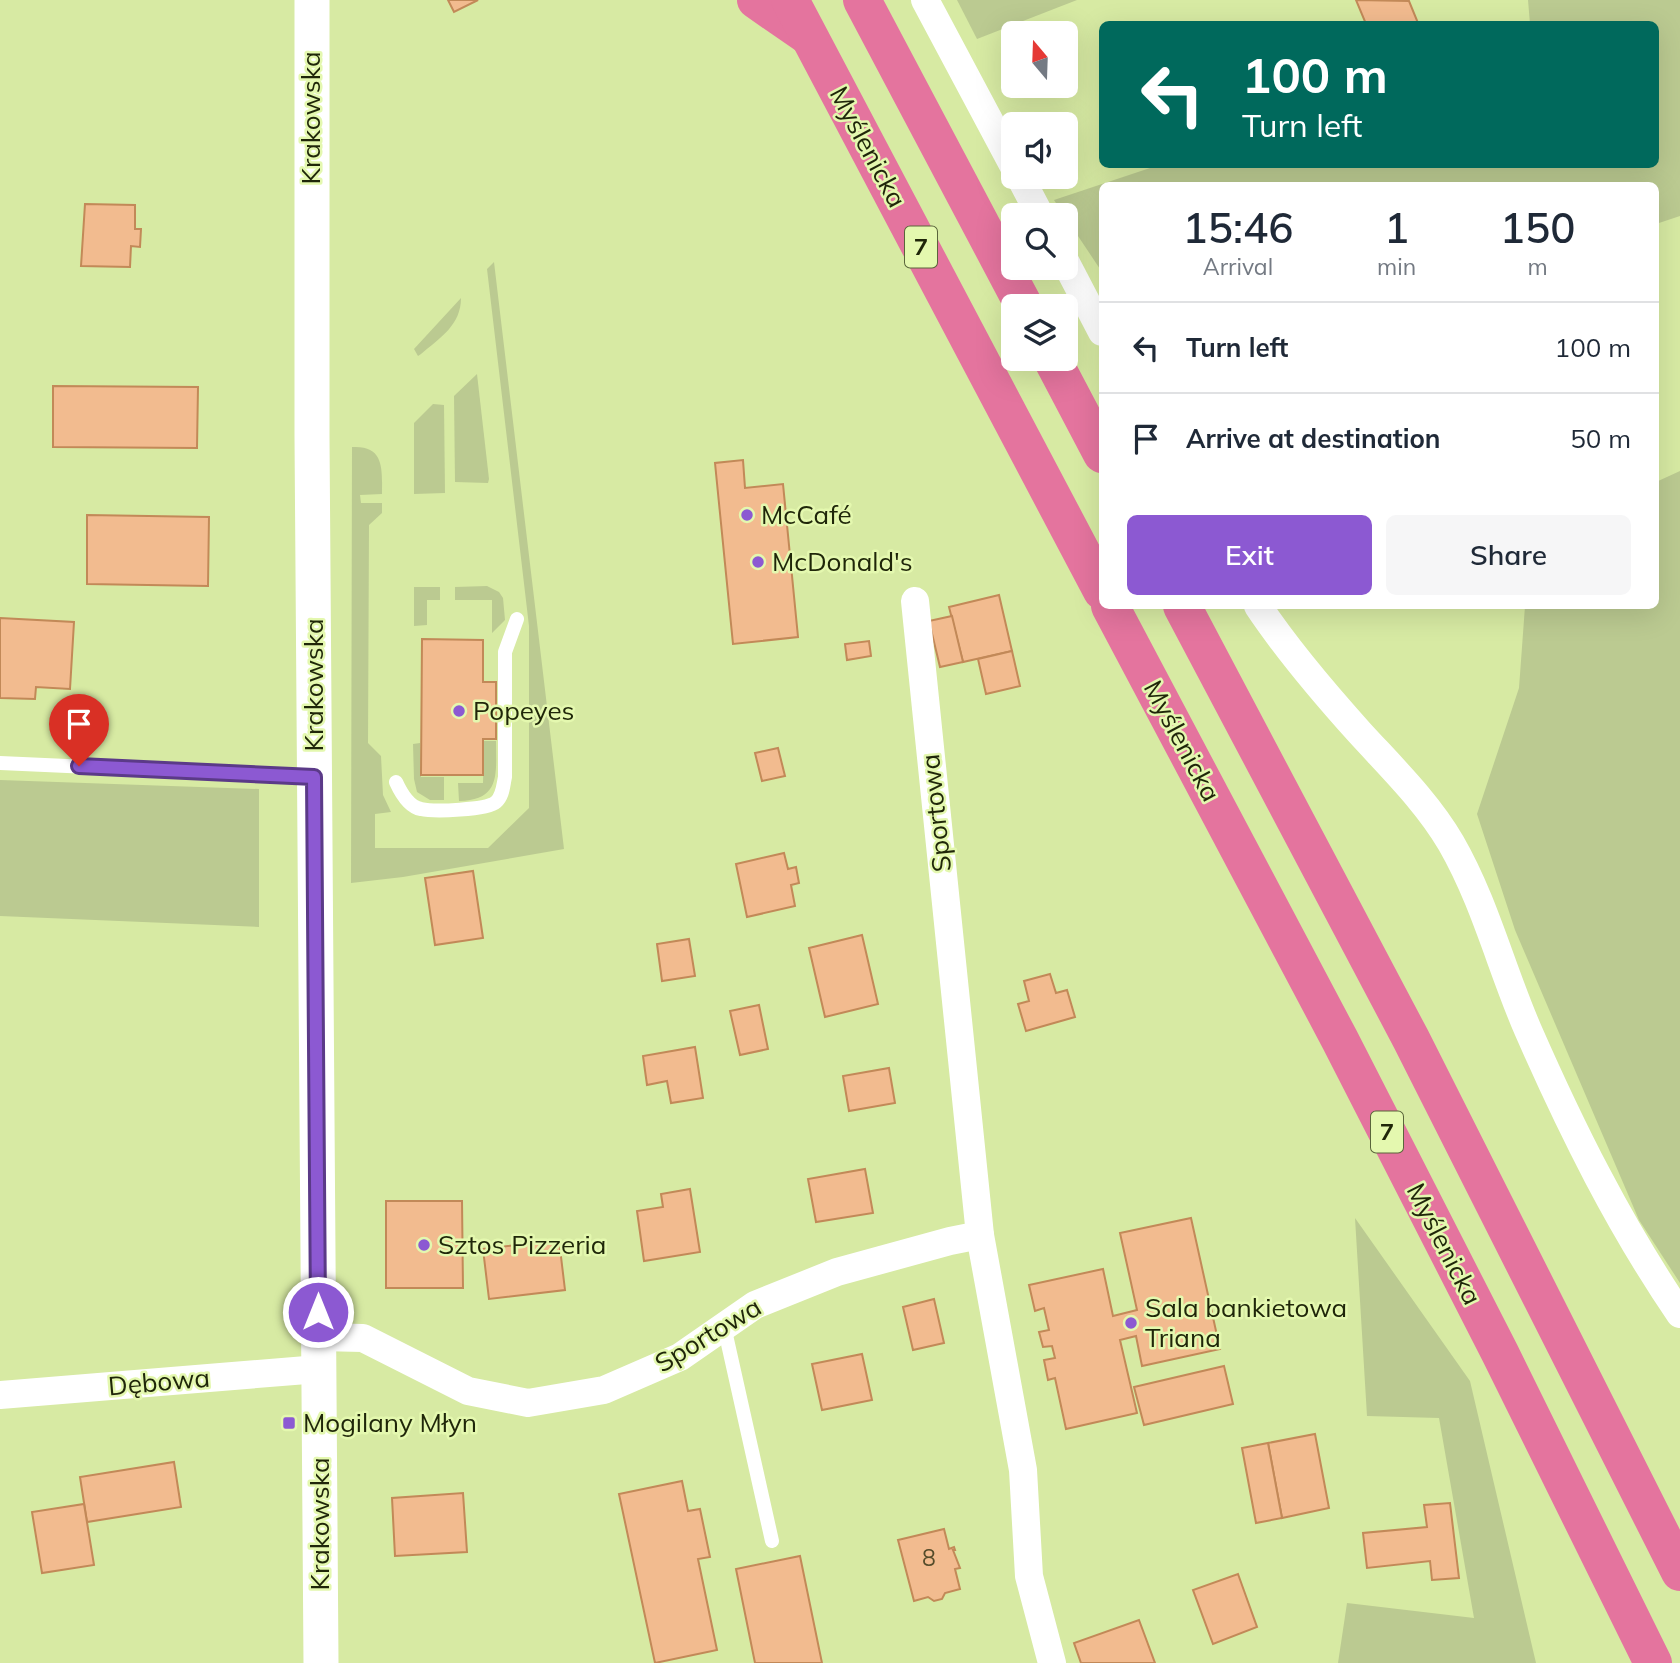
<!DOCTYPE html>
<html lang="en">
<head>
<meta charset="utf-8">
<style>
  body { margin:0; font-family:Mulish,sans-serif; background:#f6f6f7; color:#1f2937; height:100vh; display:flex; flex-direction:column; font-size:26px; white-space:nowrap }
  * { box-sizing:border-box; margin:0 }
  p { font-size:23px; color:#747a83 }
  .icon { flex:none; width:38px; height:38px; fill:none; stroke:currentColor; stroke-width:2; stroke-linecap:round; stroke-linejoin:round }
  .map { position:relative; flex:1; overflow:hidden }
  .details { position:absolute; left:1099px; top:182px; width:560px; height:427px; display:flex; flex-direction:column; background:#fff; border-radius:10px; box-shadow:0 7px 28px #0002 }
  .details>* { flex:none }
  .top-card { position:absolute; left:1099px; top:21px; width:560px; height:147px; border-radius:10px; box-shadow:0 7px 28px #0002; background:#00695c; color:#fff; overflow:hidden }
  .needle { width:46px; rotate:341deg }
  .fabs { position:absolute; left:1001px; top:21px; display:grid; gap:14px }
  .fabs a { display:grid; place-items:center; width:77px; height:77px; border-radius:10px; background:#fff; box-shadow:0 7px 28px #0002; font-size:35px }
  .pin { position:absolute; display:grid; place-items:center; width:60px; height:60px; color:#fff; margin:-72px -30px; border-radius:50% 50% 50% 0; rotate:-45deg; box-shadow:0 0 7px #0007 }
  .pin .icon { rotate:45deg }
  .me { position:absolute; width:77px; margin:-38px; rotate:0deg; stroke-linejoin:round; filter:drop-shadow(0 0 5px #0008) }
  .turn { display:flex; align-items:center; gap:24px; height:147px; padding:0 28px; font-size:32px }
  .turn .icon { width:91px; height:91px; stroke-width:2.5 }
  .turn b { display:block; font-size:49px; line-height:60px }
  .eta { display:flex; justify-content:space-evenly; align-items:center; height:119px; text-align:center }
  .eta b { font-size:42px; font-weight:600; line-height:49px }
  .primary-button { display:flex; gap:14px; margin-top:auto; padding:14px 28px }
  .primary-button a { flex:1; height:80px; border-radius:10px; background:#8c59d2; color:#fff; font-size:28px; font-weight:600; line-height:80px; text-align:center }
  .primary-button a+a { background:#f6f6f7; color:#1f2937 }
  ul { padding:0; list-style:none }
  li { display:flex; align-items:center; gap:21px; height:91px; padding:0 28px; border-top:2px solid #e0e1e3 }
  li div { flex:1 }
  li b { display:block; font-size:26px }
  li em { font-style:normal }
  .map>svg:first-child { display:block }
</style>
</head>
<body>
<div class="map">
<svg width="1680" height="1663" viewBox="0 0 1680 1663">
  <rect width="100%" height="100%" fill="#d7eaa3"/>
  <g fill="#bbca91">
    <polygon points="957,0 1077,0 977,39"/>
    <polygon points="1528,0 1680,0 1680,216 1656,224 1656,186 1102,186 1102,272 1054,200 1159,165 1656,164 1656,24 1530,24"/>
    <path d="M494,262L564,849L403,877L351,883L352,447C385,445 382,470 382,494L360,495L361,503H382V513L369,525L368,743L381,756L383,795L391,812L375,814V848H488L529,808V626L487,269Z"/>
    <path d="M461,298C461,325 440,338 421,354L418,356L414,349Z"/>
    <polygon points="477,374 489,479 488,483 455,482 454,396"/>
    <polygon points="433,404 444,405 445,493 414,494 414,423"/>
    <polygon points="1680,471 1680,1283 1639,1220 1515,930 1477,814 1519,688 1525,606 1656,606 1656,482"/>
    <polygon points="487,586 499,592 503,598 505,620 492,633 492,600 455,600 455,587"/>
    <polygon points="414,587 440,587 440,600 427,600 427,625 414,626"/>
    <path d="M484,741H496C496,774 501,800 459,801L458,783H483Z"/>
    <polygon points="420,743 421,777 444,777 444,800 430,800 417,792 414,779 413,744"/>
    <polygon points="0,780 259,789 259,927 0,916"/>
    <polygon points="1355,1218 1470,1381 1536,1663 1338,1663 1347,1603 1474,1618 1439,1418 1367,1416"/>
  </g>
  <g fill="#f2bb8f" stroke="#c28958" stroke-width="2">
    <polygon points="448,0 478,0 454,12"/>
    <polygon points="1356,0 1409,1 1418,23 1366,24"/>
    <polygon points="85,204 135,205 135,229 141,229 140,247 131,246 130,267 81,266"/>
    <polygon points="53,386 198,387 197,448 53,447"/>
    <polygon points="743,460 745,488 783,484 798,637 733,644 715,463"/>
    <polygon points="87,515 209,517 208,586 87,584"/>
    <polygon points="999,595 1012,651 963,662 949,607"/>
    <polygon points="952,616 963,662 940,667 929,621"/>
    <polygon points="0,618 74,622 70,689 36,687 35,699 0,698"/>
    <polygon points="422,639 483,640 483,682 496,682 496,739 483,739 483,775 421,775"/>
    <polygon points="869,641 871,656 847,660 845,644"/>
    <polygon points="1012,651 1020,686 986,694 978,659"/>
    <polygon points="778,748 785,776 762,781 755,753"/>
    <polygon points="784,853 788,869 796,867 799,883 791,885 795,906 747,917 736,864"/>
    <polygon points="473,871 483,938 435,945 425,878"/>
    <polygon points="862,935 878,1004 825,1017 809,948"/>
    <polygon points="689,939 695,976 662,981 657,944"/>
    <polygon points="1050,974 1056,993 1067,990 1075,1017 1026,1031 1018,1004 1029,1001 1024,981"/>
    <polygon points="759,1005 768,1049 740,1055 730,1011"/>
    <polygon points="695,1047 703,1098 671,1103 667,1081 647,1085 643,1056"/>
    <polygon points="889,1068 895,1103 849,1111 843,1076"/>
    <polygon points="865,1169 873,1213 816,1222 808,1179"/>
    <polygon points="690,1189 700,1252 644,1261 637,1211 663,1207 661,1194"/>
    <polygon points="386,1201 462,1201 463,1288 386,1288"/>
    <polygon points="1191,1218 1220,1349 1142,1366 1136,1336 1120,1340 1137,1413 1066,1429 1055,1378 1048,1380 1044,1360 1055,1358 1052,1346 1043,1347 1039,1332 1049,1330 1044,1308 1035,1311 1029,1285 1103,1269 1113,1316 1137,1310 1120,1233"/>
    <polygon points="559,1240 565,1290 489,1299 483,1249"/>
    <polygon points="934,1299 944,1343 913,1350 903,1307"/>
    <polygon points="862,1354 872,1400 822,1410 812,1364"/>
    <polygon points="1224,1366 1233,1404 1144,1425 1134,1387"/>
    <polygon points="1315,1434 1329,1508 1282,1518 1268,1443"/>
    <polygon points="1268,1443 1282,1518 1256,1523 1242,1448"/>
    <polygon points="174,1462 181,1507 87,1522 80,1477"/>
    <polygon points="682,1481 688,1511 700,1509 710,1557 698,1559 717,1650 655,1663 619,1494"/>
    <polygon points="463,1493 467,1552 395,1556 392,1498"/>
    <polygon points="1450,1503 1459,1578 1432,1580 1430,1561 1367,1568 1363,1533 1427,1527 1424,1505"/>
    <polygon points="84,1504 94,1565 42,1573 32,1512"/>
    <polygon points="944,1529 949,1549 954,1547 955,1550 953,1550 960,1568 955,1569 960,1589 945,1593 942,1599 934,1601 928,1597 914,1601 898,1540"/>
    <polygon points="800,1556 822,1663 755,1663 736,1569"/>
    <polygon points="1238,1574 1257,1627 1213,1644 1193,1590"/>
    <polygon points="1139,1620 1155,1663 1081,1663 1074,1643"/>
  </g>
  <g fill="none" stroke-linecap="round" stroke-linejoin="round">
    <g stroke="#fff" stroke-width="14">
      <polyline points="0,763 313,777"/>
      <path d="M396,782C401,793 409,807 421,809C434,812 487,810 496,802C503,796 503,786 505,777V652L517,619"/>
      <polyline points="724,1326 772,1541"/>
    </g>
    <g stroke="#fff" stroke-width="28">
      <polyline points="925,0 1013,165"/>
      <polyline points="1020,177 1040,215"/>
      <polyline points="1066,263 1102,332"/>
      <polyline points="915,601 980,1235 1023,1470 1029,1576 1052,1663"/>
      <path d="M1258,606C1288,651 1324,693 1360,733C1392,768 1427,802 1451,843C1485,902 1501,968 1528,1030C1571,1128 1619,1225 1680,1314"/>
      <polyline points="319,1337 363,1338 468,1391 528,1403 604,1390 680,1357 755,1305 837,1272 950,1241 980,1235"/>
      <polyline points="0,1395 319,1369"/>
    </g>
    <polyline stroke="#fff" stroke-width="35" points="312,0 312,436 321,1663"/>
    <g stroke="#e4749e" stroke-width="38">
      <polyline points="756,0 808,36"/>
      <polyline points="790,0 1102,591"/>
      <polyline points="862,0 1024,306"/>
      <polyline points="1052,359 1102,454"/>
      <polyline points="1110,606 1340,1040 1500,1353 1653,1663"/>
      <polyline points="1182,606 1411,1039 1680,1572"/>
    </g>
  </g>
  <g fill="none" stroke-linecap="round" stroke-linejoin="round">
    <g stroke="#5b3a88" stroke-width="18">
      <polyline id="route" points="79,766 314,777 318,1312"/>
    </g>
    <use href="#route" stroke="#8c59d2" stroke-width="12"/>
  </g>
  <g fill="#8c59d2" stroke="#e4f8af" stroke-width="2.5">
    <circle cx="747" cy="515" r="7"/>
    <circle cx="758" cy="562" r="7"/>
    <circle cx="459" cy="711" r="7"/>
    <circle cx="424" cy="1245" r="7"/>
    <circle cx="1131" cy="1323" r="7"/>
    <rect x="282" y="1416" width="14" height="14" rx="3.5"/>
  </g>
  <g text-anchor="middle" stroke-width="5" stroke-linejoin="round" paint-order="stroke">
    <g font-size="23" fill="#544b2a">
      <text x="929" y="1566">8</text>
    </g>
    <g fill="#e4f8af" stroke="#5a653b" stroke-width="2">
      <rect x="905" y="226.5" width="32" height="41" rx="5"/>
      <rect x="1371" y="1111.5" width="32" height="41" rx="5"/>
    </g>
    <g font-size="24" font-weight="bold" fill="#1f2609">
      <text x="921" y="255">7</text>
      <text x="1387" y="1140">7</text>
    </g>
    <g font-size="26" fill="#1f2609" stroke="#e4f8af">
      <text transform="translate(311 118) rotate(-90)" y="9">Krakowska</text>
      <text transform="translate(868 147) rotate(62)" y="9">Myślenicka</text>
      <text transform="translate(314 685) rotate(-90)" y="9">Krakowska</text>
      <text transform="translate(1182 741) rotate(62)" y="9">Myślenicka</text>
      <text transform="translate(936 813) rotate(-96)" y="9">Sportowa</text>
      <text transform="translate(1444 1244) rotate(63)" y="9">Myślenicka</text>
      <text transform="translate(708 1335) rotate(-31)" y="9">Sportowa</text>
      <text transform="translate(159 1382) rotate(-5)" y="9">Dębowa</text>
      <text transform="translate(320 1524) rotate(-90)" y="9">Krakowska</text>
    </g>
    <g font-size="26" fill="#1f2609" stroke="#e4f8af" text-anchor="start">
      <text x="761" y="524">McCafé</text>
      <text x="772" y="571">McDonald's</text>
      <text x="473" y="720">Popeyes</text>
      <text x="438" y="1254">Sztos Pizzeria</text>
      <text x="1145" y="1317">Sala bankietowa<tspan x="1145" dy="30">Triana</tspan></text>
      <text x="303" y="1432">Mogilany Młyn</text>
    </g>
  </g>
</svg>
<div class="fabs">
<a><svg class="needle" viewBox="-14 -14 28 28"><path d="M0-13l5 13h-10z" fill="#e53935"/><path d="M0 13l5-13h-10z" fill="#747a83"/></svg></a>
<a><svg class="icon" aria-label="sound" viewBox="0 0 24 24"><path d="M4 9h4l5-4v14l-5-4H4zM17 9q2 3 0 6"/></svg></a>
<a><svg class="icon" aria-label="search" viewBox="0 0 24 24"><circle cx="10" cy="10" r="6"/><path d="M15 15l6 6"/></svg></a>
<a><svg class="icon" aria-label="layers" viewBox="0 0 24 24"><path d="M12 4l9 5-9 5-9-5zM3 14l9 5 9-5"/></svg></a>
</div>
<div class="pin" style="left:79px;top:766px;background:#d93025"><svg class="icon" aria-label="arrive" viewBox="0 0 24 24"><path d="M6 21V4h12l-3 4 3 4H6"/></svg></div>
<svg class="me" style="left:318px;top:1312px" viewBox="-20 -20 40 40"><circle r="17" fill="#8c59d2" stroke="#fff" stroke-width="3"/><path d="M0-11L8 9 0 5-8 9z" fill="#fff"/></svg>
<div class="top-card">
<div class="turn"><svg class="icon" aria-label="left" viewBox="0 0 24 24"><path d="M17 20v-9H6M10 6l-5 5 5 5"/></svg><div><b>100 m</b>Turn left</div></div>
</div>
<section class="details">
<div class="eta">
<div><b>15:46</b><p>Arrival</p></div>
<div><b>1</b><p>min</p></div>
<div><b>150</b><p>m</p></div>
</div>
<ul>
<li><svg class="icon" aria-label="left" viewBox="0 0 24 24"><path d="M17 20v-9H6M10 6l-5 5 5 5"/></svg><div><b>Turn left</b></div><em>100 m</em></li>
<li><svg class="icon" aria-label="arrive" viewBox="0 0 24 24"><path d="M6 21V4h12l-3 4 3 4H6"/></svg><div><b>Arrive at destination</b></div><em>50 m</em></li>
</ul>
<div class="primary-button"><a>Exit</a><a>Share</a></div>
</section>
</div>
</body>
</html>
